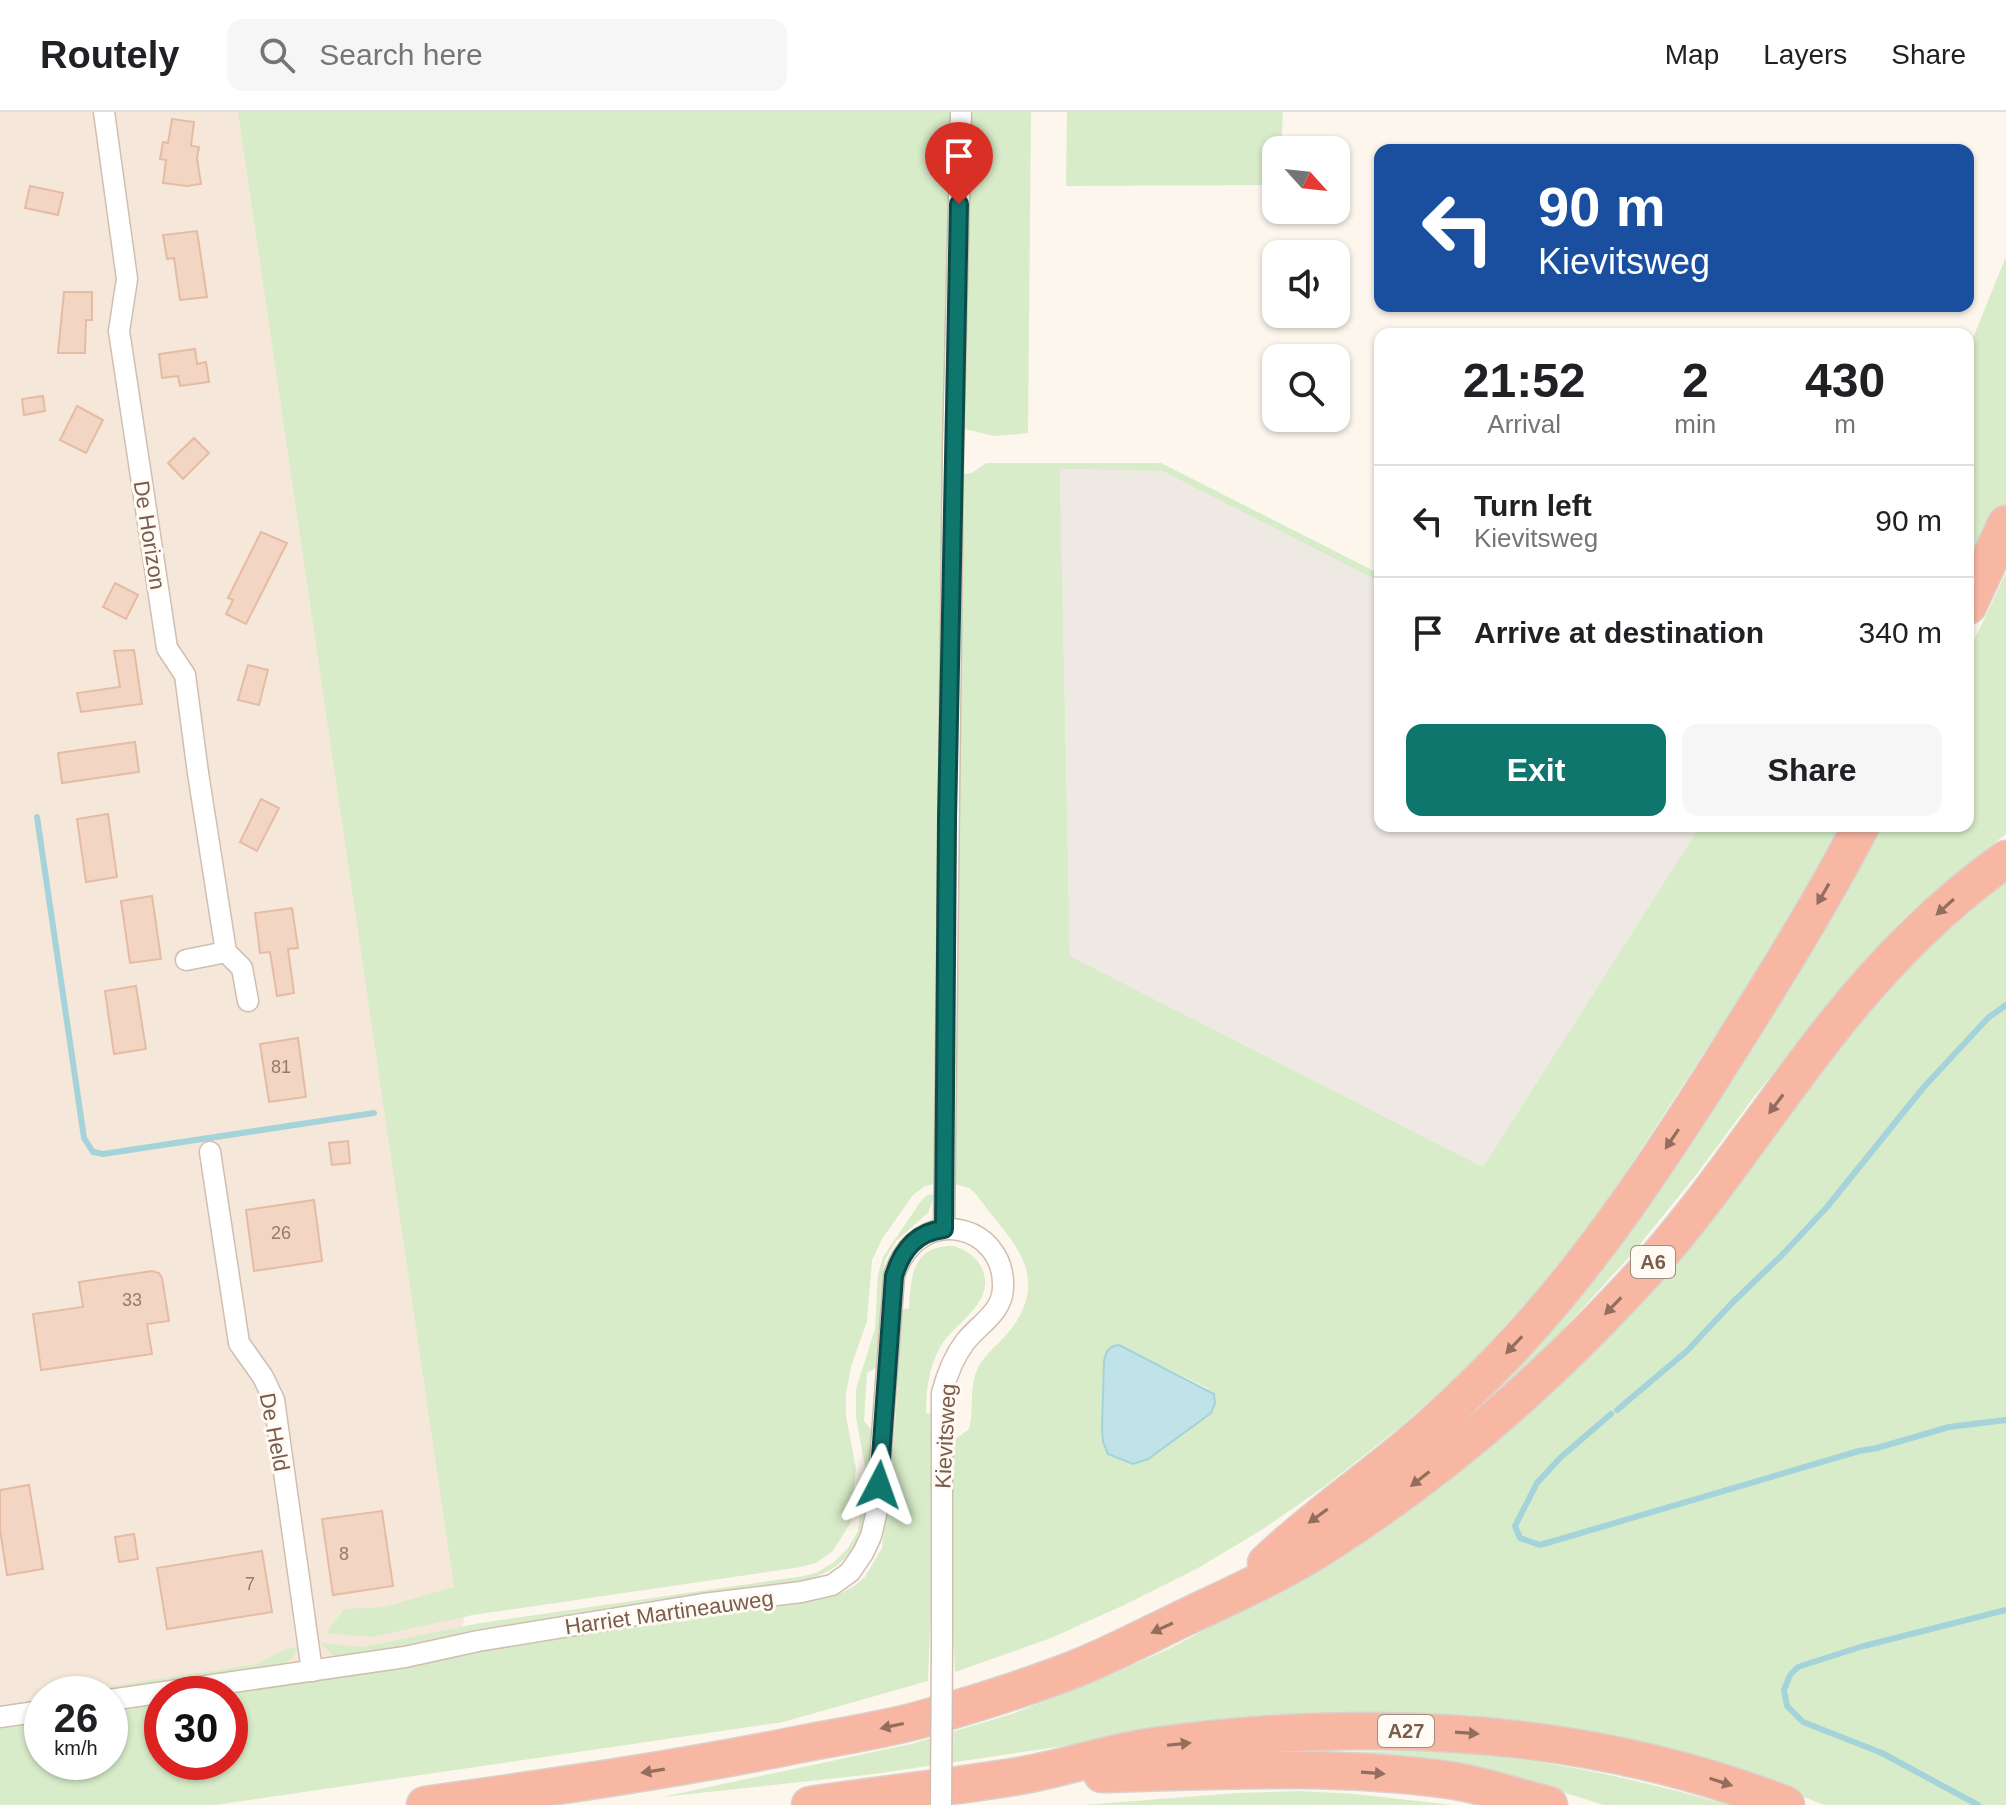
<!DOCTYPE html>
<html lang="en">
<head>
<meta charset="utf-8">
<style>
  body { margin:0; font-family:Arial,sans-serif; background:#f6f6f6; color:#202124; height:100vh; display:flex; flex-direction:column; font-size:30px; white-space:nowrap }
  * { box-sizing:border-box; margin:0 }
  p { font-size:26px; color:#757577 }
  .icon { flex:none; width:44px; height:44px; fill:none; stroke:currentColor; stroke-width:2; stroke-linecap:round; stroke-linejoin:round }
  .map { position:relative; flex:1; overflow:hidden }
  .side { position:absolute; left:1374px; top:216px; width:600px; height:504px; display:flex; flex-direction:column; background:#fff; border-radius:16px; box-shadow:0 2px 6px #0004 }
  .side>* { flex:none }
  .guide { position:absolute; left:1374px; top:32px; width:600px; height:168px; border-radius:16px; box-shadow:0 2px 6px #0004; background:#1a4fa0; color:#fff; overflow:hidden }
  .needle { width:52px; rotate:117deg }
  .fabs { position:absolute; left:1262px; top:24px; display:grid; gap:16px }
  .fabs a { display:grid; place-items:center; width:88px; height:88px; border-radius:16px; background:#fff; box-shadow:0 2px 6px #0004; font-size:40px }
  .speed { position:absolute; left:24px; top:1564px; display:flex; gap:16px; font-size:40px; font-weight:700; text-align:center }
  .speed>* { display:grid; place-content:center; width:104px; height:104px; border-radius:50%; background:#fff; box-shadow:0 2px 6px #0004; line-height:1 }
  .speed small { font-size:20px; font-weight:400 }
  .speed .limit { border:12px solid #d22; background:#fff; color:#111 }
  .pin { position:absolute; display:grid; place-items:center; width:68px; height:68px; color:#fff; margin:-82px -34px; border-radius:50% 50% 50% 0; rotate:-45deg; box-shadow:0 0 8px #0007 }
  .pin .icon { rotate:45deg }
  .me { position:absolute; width:88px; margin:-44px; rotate:4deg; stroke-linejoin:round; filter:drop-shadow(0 0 6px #0008) }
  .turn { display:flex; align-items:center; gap:28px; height:168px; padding:0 32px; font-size:36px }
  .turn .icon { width:104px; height:104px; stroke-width:2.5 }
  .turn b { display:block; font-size:56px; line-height:68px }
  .eta { display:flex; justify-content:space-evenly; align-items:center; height:136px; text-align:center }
  .eta b { font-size:48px; font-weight:700; line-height:56px }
  .button { display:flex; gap:16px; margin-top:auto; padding:16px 32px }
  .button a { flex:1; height:92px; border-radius:16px; background:#0f766e; color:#fff; font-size:32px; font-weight:700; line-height:92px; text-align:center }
  .button a+a { background:#f6f6f6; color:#202124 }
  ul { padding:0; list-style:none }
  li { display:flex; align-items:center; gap:24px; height:112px; padding:0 32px; border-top:2px solid #e0e0e0 }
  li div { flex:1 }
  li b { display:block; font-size:30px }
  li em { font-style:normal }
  header { display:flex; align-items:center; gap:48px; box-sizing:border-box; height:112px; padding:0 40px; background:#fff; border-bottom:2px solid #e0e0e0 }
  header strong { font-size:38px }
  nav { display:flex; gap:44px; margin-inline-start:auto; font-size:28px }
  .search { width:560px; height:72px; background:#f6f6f6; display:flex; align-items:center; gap:20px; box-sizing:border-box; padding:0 28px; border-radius:16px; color:#757577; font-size:30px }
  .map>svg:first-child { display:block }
</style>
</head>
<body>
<header>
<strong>Routely</strong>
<div class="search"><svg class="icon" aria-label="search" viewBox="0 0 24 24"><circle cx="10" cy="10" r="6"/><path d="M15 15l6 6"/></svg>Search here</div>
<nav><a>Map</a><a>Layers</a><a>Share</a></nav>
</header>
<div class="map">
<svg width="2006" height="1693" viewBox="0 0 2006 1693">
  <rect width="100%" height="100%" fill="#fdf6ec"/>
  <path fill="#f5e8da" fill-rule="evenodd" d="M0,0H252L467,1488L447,1608L230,1582H162V1648L0,1671ZM42,1582H110V1650H42Z"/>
  <polygon fill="#efe9e4" points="1060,357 1162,359 1380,470 1380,714 1700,714 1483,1055 1070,844"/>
  <g fill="#d8ecc9" fill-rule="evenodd">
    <polygon points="238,0 953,0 935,1072 925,1074 913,1083 882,1127 872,1148 867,1209 851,1255 846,1281 846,1304 856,1357 851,1410 833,1439 816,1451 801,1455 473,1503 372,1525 326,1521 344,1497 384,1495 454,1475"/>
    <polygon points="971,0 1031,0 1028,321 994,324 965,317"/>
    <polygon points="1067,0 1283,0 1281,38 1276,38 1276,73 1066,74"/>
    <polygon points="2006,145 2006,392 1968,472 1968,238"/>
    <path d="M986,351H1161L1380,462V470L1162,359L1060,357L1070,844L1483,1055L1700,714H1847L1734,895L1604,1094L1538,1177L1467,1256L1399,1316L1325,1374L1263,1417L1198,1456L1122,1494L1051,1526L955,1560L951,1451L953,1329L969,1317C975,1296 968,1276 978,1256C986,1239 1004,1229 1014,1213C1052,1157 1005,1124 976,1082L969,1076L955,1072L958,652L964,362L972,361ZM1120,1233L1209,1277L1103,1330L1104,1249L1113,1234Z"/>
    <polygon points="2006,461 2006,722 1947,768 1902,808 1756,982 1696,1063 1632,1142 1547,1235 1477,1298 1473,1294 1875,714 1968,714 1968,541"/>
    <polygon points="2006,764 2006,1693 1824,1693 1753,1665 1199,1614 874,1662 662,1685 911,1632 1012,1602 1108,1564 1173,1535 1265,1485 1411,1391 1894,866"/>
    <path d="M935,1082L928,1101L896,1129L885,1148L880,1191L883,1196L877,1255L867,1261L864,1309L874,1320C869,1388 879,1447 802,1470L474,1518L404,1534L345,1544L333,1543L320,1531L363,1535L480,1511L804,1464L818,1460L834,1450L848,1436L858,1419L865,1355L856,1305V1277L875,1217L878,1163L883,1145L921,1089L927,1083Z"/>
    <path d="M954,1134C966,1138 977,1145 982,1157C997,1191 954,1210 940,1235C929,1256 926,1277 926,1301L933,1302V1433L928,1569L783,1610L215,1693H0V1617L42,1611V1650H110V1600L162,1592V1650H230V1582H226L411,1553L471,1538L808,1489L841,1481L854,1474L865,1465L882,1436L896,1300L902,1197H909C911,1164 912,1133 954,1134Z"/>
    <path d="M298,1534C293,1552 280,1554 263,1557L100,1582H59L257,1552L284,1538Z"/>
    <path d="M1325,1640C1365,1640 1406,1638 1447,1640C1544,1646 1636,1667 1729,1693H1604L1540,1673L1280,1642Z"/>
    <polygon points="1301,1679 1355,1682 1453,1693 1083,1693 1237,1681"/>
  </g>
  <path fill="#bfe3e8" stroke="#a5d3da" stroke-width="2" d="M1119,1233L1214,1282L1215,1291L1211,1301L1148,1347L1133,1352L1108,1342L1103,1330L1102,1316L1104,1249C1106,1239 1109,1234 1119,1233Z"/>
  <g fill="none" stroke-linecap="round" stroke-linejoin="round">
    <g stroke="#a5d3da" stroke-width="6">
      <polyline points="37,705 84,1026 93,1040 103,1042 374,1001"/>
      <polyline points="1617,1298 1687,1239 1732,1191 1783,1142 1827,1095 1923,976 1988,906 2006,893"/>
      <polyline points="1611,1302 1561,1345 1537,1371 1515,1414 1520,1426 1540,1433 1859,1339 1877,1336 1949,1315 2006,1308"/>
      <polyline points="1978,1693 1882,1641 1803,1610 1787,1594 1784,1578 1790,1563 1798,1555 1860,1535 2006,1498"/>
    </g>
  </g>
  <g fill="#f3d5c3" stroke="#e6bba3" stroke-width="2">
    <polygon points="172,7 194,10 191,34 199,35 197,46 201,72 187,74 163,71 166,48 160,47 163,30 168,31"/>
    <polygon points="30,74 63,81 58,103 25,96"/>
    <polygon points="197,119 207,185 180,188 174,146 167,147 163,123"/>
    <polygon points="64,180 92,180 92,208 86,208 85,241 58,241"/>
    <polygon points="195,237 197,252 206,250 209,270 180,274 178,264 162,266 159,242"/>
    <polygon points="43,284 45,299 24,303 22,287"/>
    <polygon points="77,294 103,308 86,341 60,328"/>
    <polygon points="194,326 209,341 183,367 168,351"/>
    <polygon points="261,420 287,431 246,512 226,502 233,488 228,486"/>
    <polygon points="115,471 138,483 126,507 103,495"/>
    <polygon points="134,538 142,592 81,600 77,581 120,575 114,539"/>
    <polygon points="248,553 268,558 259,593 238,588"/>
    <polygon points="135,630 139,660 62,671 58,641"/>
    <polygon points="261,687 279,696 257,739 240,730"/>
    <polygon points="108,702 117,765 86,770 77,707"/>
    <polygon points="152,784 161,847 130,851 121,789"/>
    <polygon points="292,796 298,836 288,837 294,881 277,884 270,840 260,841 255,801"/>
    <polygon points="136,874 146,937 114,942 105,879"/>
    <polygon points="298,926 306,985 269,990 260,932"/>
    <polygon points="348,1029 350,1051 332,1053 329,1031"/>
    <polygon points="314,1088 322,1149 254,1159 246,1098"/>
    <polygon points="152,1159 159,1161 162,1166 169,1209 147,1212 152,1242 41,1258 33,1202 83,1195 79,1170"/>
    <polygon points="29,1373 43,1457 7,1463 0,1418 0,1378"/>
    <polygon points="382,1399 393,1474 333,1483 322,1407"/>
    <polygon points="134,1422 138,1447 119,1450 115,1425"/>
    <polygon points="262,1439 272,1500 167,1517 157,1456"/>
  </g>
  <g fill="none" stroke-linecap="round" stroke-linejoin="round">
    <g stroke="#d1beb0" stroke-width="23">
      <g id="street">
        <polyline points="104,0 127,167 119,219 167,536 185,563 198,661 226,840 242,856 248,889"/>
        <polyline points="186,848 226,840"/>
        <polyline points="210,1040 239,1231 263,1265 274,1288 312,1559"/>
        <polyline points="944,1117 953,339 961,0"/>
        <path d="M110,1588L405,1545L478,1529L703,1492L801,1480L832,1473L850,1460L863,1441L871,1424L876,1403L894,1164C917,1090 1006,1111 1003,1176C1002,1201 979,1212 965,1230C953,1246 947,1262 942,1281V1531"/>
        <polyline points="0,1605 42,1599"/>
      </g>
    </g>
    <g stroke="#dad1cd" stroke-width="39">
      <g id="highway">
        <polyline points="1968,494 2006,412"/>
        <path d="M1266,1451C1310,1409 1359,1375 1406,1336C1438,1309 1470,1279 1499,1249C1589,1156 1660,1048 1729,938C1775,865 1821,791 1861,714"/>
        <path d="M1102,1662C1217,1659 1334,1652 1449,1668C1483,1673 1516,1685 1549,1693"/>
        <path d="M425,1693C552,1675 680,1657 806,1631C843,1624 882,1618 919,1608C971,1593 1024,1577 1075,1557C1113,1542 1150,1522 1188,1504C1237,1481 1288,1458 1333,1428C1444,1356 1544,1269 1633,1173C1708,1093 1766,999 1834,914C1884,851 1941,793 2006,747"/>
        <path d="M810,1693C880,1683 950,1675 1019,1664C1065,1656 1110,1640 1155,1634C1368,1605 1584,1614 1786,1693"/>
      </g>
    </g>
    <use href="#street" stroke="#fff" stroke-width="20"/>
    <use href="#highway" stroke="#f7b7a3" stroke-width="36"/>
    <g stroke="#d1beb0" stroke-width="23" stroke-linecap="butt">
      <polyline id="street-bridge" points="941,1693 942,1531"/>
    </g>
    <use href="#street-bridge" stroke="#fff" stroke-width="20"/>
  </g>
  <defs><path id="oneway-solid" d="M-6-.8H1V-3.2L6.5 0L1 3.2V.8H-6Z" transform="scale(2)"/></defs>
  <g fill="#936e5e">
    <use href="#oneway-solid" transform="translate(1823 782) rotate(120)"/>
    <use href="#oneway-solid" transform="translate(1945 795) rotate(138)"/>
    <use href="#oneway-solid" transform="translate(1776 992) rotate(127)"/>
    <use href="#oneway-solid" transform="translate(1672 1027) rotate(124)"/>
    <use href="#oneway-solid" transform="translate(1613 1194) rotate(134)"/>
    <use href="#oneway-solid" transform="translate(1514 1233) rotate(133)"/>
    <use href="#oneway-solid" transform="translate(1420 1367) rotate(142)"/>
    <use href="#oneway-solid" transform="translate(1318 1404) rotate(144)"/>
    <use href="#oneway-solid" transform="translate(1162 1516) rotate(155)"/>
    <use href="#oneway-solid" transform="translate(892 1614) rotate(168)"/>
    <use href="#oneway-solid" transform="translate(1467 1621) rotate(4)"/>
    <use href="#oneway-solid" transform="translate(1179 1632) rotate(-6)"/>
    <use href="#oneway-solid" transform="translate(653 1659) rotate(171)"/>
    <use href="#oneway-solid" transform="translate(1373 1661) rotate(4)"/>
    <use href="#oneway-solid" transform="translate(1721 1670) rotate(18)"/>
  </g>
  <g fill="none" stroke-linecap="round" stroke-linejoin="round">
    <g stroke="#0a4d48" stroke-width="20">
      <path id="route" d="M879,1373L894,1164C902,1138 916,1120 944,1117L947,708L959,92"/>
    </g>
    <use href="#route" stroke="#0f766e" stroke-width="14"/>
  </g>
  <g text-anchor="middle" stroke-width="6" stroke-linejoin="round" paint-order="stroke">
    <g font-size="18" fill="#987a6a">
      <text x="281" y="961">81</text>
      <text x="281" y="1127">26</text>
      <text x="132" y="1194">33</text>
      <text x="344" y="1448">8</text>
      <text x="250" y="1478">7</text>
    </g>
    <g fill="#fffaf3" stroke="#a28b7f" stroke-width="2">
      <rect x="1631" y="1134" width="44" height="32" rx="6"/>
      <rect x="1378" y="1603" width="56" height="32" rx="6"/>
    </g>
    <g font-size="20" font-weight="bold" fill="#7a5c4d">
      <text x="1653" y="1157">A6</text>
      <text x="1406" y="1626">A27</text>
    </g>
    <g font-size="22" fill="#7a5c4d" stroke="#fffaf3">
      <text transform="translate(150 423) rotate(81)" y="8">De Horizon</text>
      <text transform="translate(275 1320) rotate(79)" y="8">De Held</text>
      <text transform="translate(945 1324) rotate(-87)" y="8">Kievitsweg</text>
      <text transform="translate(669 1500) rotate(-8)" y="8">Harriet Martineauweg</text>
    </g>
  </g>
</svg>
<div class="fabs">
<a><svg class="needle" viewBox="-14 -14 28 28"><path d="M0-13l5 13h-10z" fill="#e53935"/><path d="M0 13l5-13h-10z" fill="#757577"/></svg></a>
<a><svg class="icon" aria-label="sound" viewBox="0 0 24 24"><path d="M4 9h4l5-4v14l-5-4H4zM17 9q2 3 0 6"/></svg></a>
<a><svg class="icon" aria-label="search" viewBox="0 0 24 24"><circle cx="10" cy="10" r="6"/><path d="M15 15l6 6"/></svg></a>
</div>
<div class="speed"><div>26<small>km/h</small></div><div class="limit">30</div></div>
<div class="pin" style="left:959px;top:92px;background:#d93025"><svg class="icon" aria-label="arrive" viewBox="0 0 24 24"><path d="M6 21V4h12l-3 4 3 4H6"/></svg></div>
<svg class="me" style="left:879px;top:1373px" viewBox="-20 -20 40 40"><path d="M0-17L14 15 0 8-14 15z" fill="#0f766e" stroke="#fff" stroke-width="4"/></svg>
<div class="guide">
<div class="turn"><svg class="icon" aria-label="left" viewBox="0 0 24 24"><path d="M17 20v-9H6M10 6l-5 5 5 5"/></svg><div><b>90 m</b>Kievitsweg</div></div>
</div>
<section class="side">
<div class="eta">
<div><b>21:52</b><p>Arrival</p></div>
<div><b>2</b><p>min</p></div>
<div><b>430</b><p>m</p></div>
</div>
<ul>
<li><svg class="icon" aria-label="left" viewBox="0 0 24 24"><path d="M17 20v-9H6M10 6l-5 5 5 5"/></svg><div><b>Turn left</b><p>Kievitsweg</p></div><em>90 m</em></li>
<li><svg class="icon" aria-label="arrive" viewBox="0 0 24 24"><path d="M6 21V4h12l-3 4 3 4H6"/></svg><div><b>Arrive at destination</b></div><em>340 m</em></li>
</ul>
<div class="button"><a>Exit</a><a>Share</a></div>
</section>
</div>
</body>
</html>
